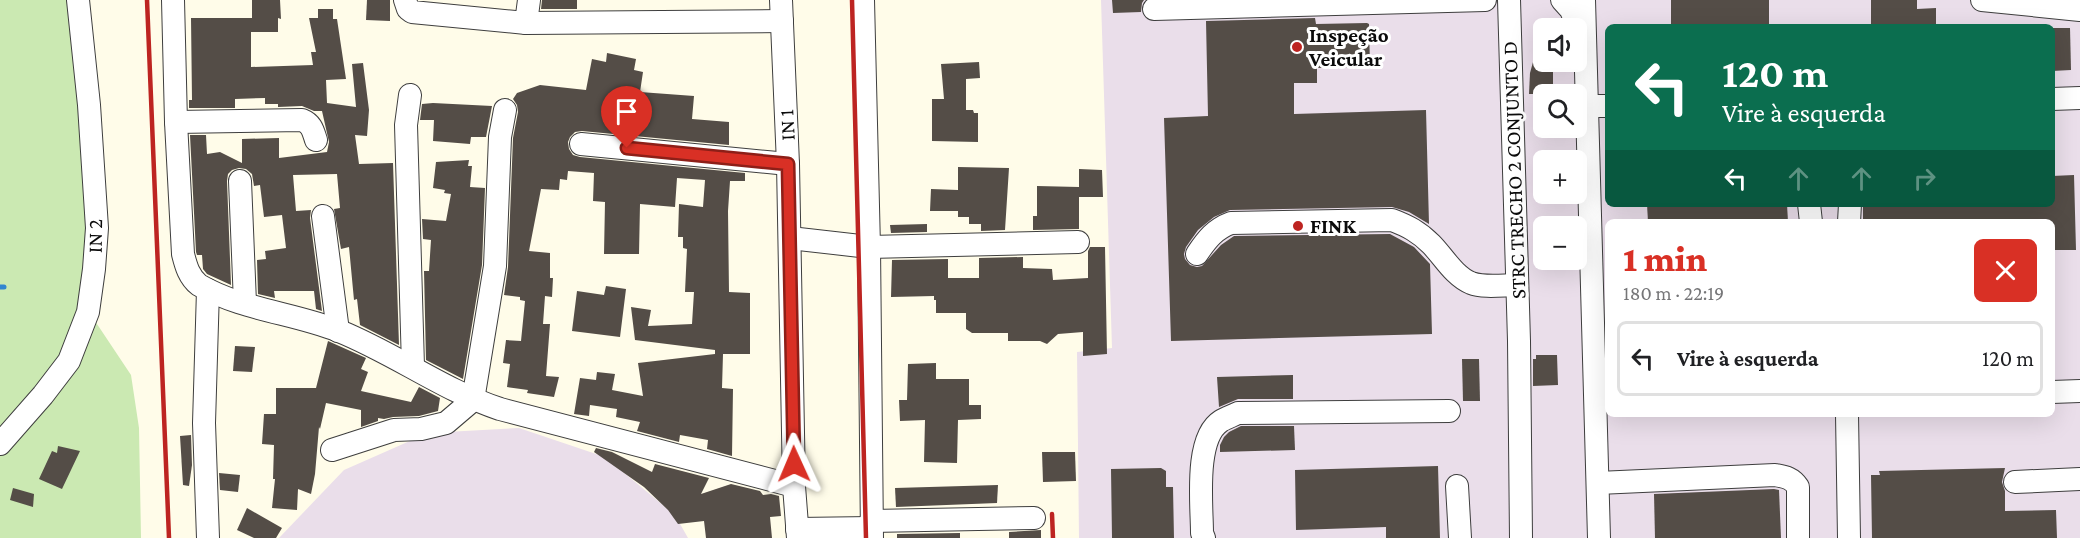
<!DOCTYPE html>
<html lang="pt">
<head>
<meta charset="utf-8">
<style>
  body { margin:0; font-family:"Crimson Pro",serif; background:#f6f6f6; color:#202124; height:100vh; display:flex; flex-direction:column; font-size:22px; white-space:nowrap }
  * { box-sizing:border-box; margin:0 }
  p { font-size:20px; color:#757577 }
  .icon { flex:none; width:33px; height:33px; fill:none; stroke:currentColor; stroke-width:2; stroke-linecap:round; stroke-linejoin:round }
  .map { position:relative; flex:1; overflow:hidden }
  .panel { position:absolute; left:1605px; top:219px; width:450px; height:198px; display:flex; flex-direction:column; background:#fff; border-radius:9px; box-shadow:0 6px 24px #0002 }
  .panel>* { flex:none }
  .top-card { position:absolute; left:1605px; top:24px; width:450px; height:183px; border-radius:9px; box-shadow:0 6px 24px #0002; background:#0b6e4f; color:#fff; overflow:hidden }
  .tools { position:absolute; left:1533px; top:18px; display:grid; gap:12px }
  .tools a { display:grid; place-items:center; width:54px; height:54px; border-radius:9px; background:#fff; box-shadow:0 6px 24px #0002; font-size:30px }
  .pin { position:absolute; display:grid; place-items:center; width:51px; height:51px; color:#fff; margin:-62px -26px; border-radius:50% 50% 50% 0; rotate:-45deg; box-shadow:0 0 6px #0007 }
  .pin .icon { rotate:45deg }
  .me { position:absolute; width:66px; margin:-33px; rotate:359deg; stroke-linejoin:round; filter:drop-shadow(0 0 4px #0008) }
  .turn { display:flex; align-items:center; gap:21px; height:126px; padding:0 18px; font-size:27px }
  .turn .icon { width:78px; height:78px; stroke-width:2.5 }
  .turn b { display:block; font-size:42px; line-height:51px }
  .lanes { display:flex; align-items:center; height:57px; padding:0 18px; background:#0003; justify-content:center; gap:30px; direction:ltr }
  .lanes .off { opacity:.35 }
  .round { display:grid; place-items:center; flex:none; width:63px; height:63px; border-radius:9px; background:#f6f6f6 }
  .headline { display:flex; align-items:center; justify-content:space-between; height:102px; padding:0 18px }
  h1 { font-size:36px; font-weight:800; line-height:45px; color:#d93025 }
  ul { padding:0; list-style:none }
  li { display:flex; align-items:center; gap:18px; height:75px; margin:0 12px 9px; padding:0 6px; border:3px solid #e0e0e0; border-radius:9px }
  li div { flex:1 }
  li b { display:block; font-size:22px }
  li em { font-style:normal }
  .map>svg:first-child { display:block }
</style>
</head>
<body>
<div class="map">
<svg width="2080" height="538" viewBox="0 0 2080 538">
  <rect width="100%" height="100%" fill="#fffce9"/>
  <g fill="#eadeea" fill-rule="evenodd">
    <path d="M1101,0H2080V538H1079L1077,352L1112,348ZM1608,27H2052V204H1608ZM1544,28H1576V62H1544ZM1544,94H1576V128H1544ZM1544,160H1576V194H1544ZM1608,222H2052V414H1608ZM1544,226H1576V260H1544Z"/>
    <polygon points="519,428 605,457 675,515 688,538 279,538 344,470 428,433"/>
  </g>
  <polygon fill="#cbe9b2" points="0,0 78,0 89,105 89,312 131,375 139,428 141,538 0,538"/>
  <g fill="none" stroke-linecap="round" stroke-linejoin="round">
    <polyline stroke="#3286d0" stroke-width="5" points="0,287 4,287"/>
  </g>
  <g fill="#544d47">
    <polygon points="252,0 280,0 281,19 278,18 278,32 251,32 251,67 313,65 311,52 316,52 309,18 318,18 318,9 333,9 333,19 337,19 346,79 326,80 327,103 356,107 352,64 363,63 369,110 367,136 355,135 359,164 393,163 399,345 360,325 357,299 354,300 349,247 341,249 334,209 340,208 337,174 293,175 296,211 311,210 310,218 322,311 316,309 314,291 274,291 275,298 258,294 257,260 266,259 265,251 286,248 282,215 264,217 260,185 254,186 252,174 246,169 239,168 232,170 228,174 227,181 231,285 207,274 203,269 202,255 197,255 196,252 190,135 206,135 207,154 220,152 242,163 242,139 279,138 279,158 327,152 329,142 322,111 314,111 302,106 278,107 278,104 265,104 265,98 235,99 235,108 189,108 189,100 192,100 191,18 252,18"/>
    <polygon points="367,0 390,0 390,21 366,20"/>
    <polygon points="542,0 577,0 577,9 541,9"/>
    <polygon points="1112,0 1144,0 1142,3 1141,12 1113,13"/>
    <rect x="1671" y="0" width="98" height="27"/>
    <polygon points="1871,0 1917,0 1917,9 1936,8 1936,24 1871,27"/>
    <polygon points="1315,18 1316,24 1367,23 1369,24 1370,67 1317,68 1317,83 1294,83 1294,114 1426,110 1429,224 1409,212 1392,207 1230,210 1214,217 1198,230 1186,247 1184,254 1185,259 1190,265 1197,267 1202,266 1221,245 1234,236 1390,234 1414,247 1430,264 1432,334 1171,341 1164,118 1208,116 1206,21"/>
    <polygon points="2052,28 2070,28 2071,70 2052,71"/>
    <polygon points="607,53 636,59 634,70 643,72 640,92 694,96 692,119 729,122 729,145 582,131 575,132 570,137 568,142 569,149 573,155 580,157 745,173 745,181 730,181 728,211 729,292 750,293 750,354 723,354 722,388 733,389 732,456 707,449 708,440 680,435 679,442 637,431 640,422 616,417 617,409 590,405 589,416 574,414 580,378 596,380 597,372 615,374 612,390 643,396 638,363 715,354 715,350 635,340 631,307 651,310 648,326 692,324 694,292 685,292 687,249 683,248 683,237 678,237 679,204 703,207 705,180 677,178 675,207 640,204 639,254 604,254 605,202 593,201 594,173 568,171 567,180 560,179 559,190 541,189 529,251 550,253 550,278 553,278 552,297 545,296 543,324 550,324 546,376 559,377 554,397 527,393 528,390 507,387 510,364 503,363 506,340 521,341 525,301 520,300 520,297 504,295 508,267 513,138 518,112 517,105 513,99 517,93 540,85 586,90 592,59 606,62"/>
    <polygon points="979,62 980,78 966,79 966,110 973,110 974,113 978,113 978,142 932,141 932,99 944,99 941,64"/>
    <polygon points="1533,62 1553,63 1553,94 1529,94 1530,73"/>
    <polygon points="433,103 492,106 486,137 471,137 470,144 433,141 434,120 420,120 422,104"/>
    <polygon points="469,160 468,166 472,166 470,187 485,188 482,265 463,379 426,360 424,271 429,271 431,240 423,239 422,219 446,221 451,194 444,193 445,190 433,188 436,162"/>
    <polygon points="958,167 1009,168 1005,230 981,231 981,224 969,224 969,217 958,217 958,211 930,211 931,189 958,190"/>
    <polygon points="1079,169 1102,170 1103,197 1079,197 1079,229 1033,230 1033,216 1037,216 1037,186 1079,187"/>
    <polygon points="2074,175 2076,250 2052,250 2052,222 1870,222 1870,219 1863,219 1863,204 2052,204 2052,176"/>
    <polygon points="1647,204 1787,204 1788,222 1648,222"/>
    <polygon points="927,224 927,232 891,233 890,225"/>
    <polygon points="1090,247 1105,247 1107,354 1083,356 1083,332 1058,334 1047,344 1040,341 1008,341 1008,333 972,333 966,329 966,313 936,313 936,300 934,300 934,296 891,297 892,260 948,259 948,278 979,278 979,258 1023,257 1023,268 1052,269 1053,280 1088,278 1088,251"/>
    <polygon points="606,286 626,289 620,337 572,331 577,291 604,295"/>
    <polygon points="328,341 366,358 361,369 368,372 361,391 411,402 419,387 440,398 438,411 419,416 393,417 384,419 378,418 378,421 361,427 361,410 326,403 320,429 319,427 315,474 311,494 298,489 297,510 272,508 275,479 273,479 274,445 262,444 264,414 276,414 276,388 316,388"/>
    <polygon points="235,346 255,347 252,372 233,371"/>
    <polygon points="1536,355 1557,355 1558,385 1533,386 1533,359 1536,359"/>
    <polygon points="1462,359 1479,359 1480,401 1463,401"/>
    <polygon points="936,363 936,379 969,379 969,405 981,405 981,419 958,420 957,463 924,462 925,420 900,421 899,400 907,400 908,364"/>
    <polygon points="1293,375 1293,399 1238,399 1219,407 1217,377"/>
    <polygon points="1241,426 1294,426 1295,450 1220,452 1220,445 1224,437 1229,432"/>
    <polygon points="191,435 192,465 189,486 183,485 180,436"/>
    <polygon points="58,446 80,451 62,489 39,479 52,451 57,453"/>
    <polygon points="596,448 612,452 652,472 655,464 709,478 701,494 731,484 760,491 763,495 771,494 779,496 781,516 770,517 772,538 706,538 704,521 678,524 668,510 644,487 594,452"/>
    <polygon points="1042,452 1075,452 1076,481 1043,482"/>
    <polygon points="1438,466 1440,538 1386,538 1386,527 1296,530 1295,470"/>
    <polygon points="1161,468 1166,471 1166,487 1173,487 1174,538 1112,538 1111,469"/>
    <polygon points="2005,468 2002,482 2005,491 2005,511 2056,510 2057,538 1872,538 1871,475 1880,475 1879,471"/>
    <polygon points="219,473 240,475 238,492 220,490"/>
    <polygon points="998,485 997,503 896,507 895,488"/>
    <polygon points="13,488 34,494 33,507 10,500"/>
    <polygon points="1774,489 1779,490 1781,538 1655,538 1654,494"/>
    <polygon points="247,508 282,528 276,538 254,538 237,530"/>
    <polygon points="1041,530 1041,538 1009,538 1009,532"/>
    <polygon points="960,533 960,538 897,538 897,534"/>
  </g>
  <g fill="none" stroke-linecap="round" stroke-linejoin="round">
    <g stroke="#3e3e3e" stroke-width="24">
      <g id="minor">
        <path d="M173,0L176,122L183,254C186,266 189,277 199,285C242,310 294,313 339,331C394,353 443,390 500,409L794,486"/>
        <polyline points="405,0 408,9 412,12 526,23 782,21"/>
        <polyline points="781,0 788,164 794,486 798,538"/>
        <polyline points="863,0 869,247 872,538"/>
        <polyline points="1509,0 1519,341 1521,538"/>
        <polyline points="1562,0 1571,10 1580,33"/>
        <polyline points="1584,0 1599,538"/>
        <polyline points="1982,0 2080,10"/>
        <polyline points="1154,9 1485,0"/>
        <polyline points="526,23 529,0"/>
        <polyline points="410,95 406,125 413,366"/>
        <polyline points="2052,99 2080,98"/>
        <polyline points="1587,106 1608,106"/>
        <path d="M176,122L302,120C312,124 313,131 316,140"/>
        <polyline points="581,144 788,164"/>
        <polyline points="240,181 245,303"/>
        <polyline points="1809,204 1811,222"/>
        <polyline points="323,216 338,331"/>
        <polyline points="1849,222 1850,204"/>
        <polyline points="790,238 869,247 1078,242"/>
        <path d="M1197,254C1207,239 1215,229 1231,223L1392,220C1408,226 1419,232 1431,244C1443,256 1454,276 1471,283C1484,288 1503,285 1517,285"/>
        <polyline points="2052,392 2080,391"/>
        <polyline points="1847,414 1849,538"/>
        <polyline points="0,444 43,395 69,361 88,312 94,269 97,228 89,105 78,0"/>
        <polyline points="332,450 394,430 421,429 446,423 473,400 495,266 500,137 505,110"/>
        <polyline points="2015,482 2080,479"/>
        <path d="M1598,483L1775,475C1786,477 1792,478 1798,487V538"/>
        <polyline points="1457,486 1460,538"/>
        <polyline points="871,521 1034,518"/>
        <polyline points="797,529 872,528"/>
        <polyline points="208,538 204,423 208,290"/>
        <path d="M1204,538L1202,533C1202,505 1194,438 1221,421C1226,418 1232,416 1238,413L1449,411"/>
      </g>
    </g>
    <use href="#minor" stroke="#fff" stroke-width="22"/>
    <g stroke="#bd2421" stroke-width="4.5">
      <polyline points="147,0 169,538"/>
      <polyline points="852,0 866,538"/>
      <polyline points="1052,514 1053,538"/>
    </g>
  </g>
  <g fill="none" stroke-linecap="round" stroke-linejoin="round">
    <g stroke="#8d1f18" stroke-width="15">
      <polyline id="route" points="627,148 788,164 794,464"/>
    </g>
    <use href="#route" stroke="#d93025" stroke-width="10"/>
  </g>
  <g fill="#bd2421" stroke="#fff" stroke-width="2">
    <circle cx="1297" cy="47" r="6"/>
    <circle cx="1298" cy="226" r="6"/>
  </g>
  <g text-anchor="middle" stroke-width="6" stroke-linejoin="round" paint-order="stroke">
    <g font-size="21" font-weight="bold" fill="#0b0b0b" stroke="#fff" text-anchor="start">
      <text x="1309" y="42">Inspeção<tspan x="1309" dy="24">Veicular</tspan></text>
      <text x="1310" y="233">FINK</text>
    </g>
    <g font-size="21" fill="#0b0b0b" stroke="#fff">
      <text transform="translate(787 125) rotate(-93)" y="7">IN 1</text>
      <text transform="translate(1514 170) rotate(-92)" y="7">STRC TRECHO 2 CONJUNTO D</text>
      <text transform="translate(95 236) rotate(-89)" y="7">IN 2</text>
    </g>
  </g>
</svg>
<div class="tools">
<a><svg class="icon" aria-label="sound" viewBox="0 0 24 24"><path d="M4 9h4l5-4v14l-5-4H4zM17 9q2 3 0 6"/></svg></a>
<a><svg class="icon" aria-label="search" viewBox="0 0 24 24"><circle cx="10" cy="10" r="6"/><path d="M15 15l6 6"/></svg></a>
<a>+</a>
<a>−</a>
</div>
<div class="pin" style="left:627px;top:148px;background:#d93025"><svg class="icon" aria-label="arrive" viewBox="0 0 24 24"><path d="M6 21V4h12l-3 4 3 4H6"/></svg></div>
<svg class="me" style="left:794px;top:464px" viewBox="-20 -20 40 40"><path d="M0-17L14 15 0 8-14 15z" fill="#d93025" stroke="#fff" stroke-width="4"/></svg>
<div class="top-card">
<div class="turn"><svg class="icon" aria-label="left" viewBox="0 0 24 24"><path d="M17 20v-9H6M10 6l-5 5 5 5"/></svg><div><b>120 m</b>Vire à esquerda</div></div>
<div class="lanes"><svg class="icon" aria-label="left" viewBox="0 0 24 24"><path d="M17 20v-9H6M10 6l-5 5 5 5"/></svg><svg class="icon off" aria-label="ahead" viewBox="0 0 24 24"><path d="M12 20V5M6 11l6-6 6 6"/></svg><svg class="icon off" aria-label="ahead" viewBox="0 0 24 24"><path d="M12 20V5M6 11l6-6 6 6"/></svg><svg class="icon off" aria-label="right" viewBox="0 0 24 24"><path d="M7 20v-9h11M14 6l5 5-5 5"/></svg></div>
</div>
<section class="panel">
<div class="headline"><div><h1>1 min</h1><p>180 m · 22:19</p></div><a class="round" style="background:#d93025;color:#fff"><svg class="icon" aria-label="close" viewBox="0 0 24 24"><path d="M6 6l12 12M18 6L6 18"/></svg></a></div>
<ul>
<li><svg class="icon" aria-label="left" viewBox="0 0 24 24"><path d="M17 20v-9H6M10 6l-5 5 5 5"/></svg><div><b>Vire à esquerda</b></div><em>120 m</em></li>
</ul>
</section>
</div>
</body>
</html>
